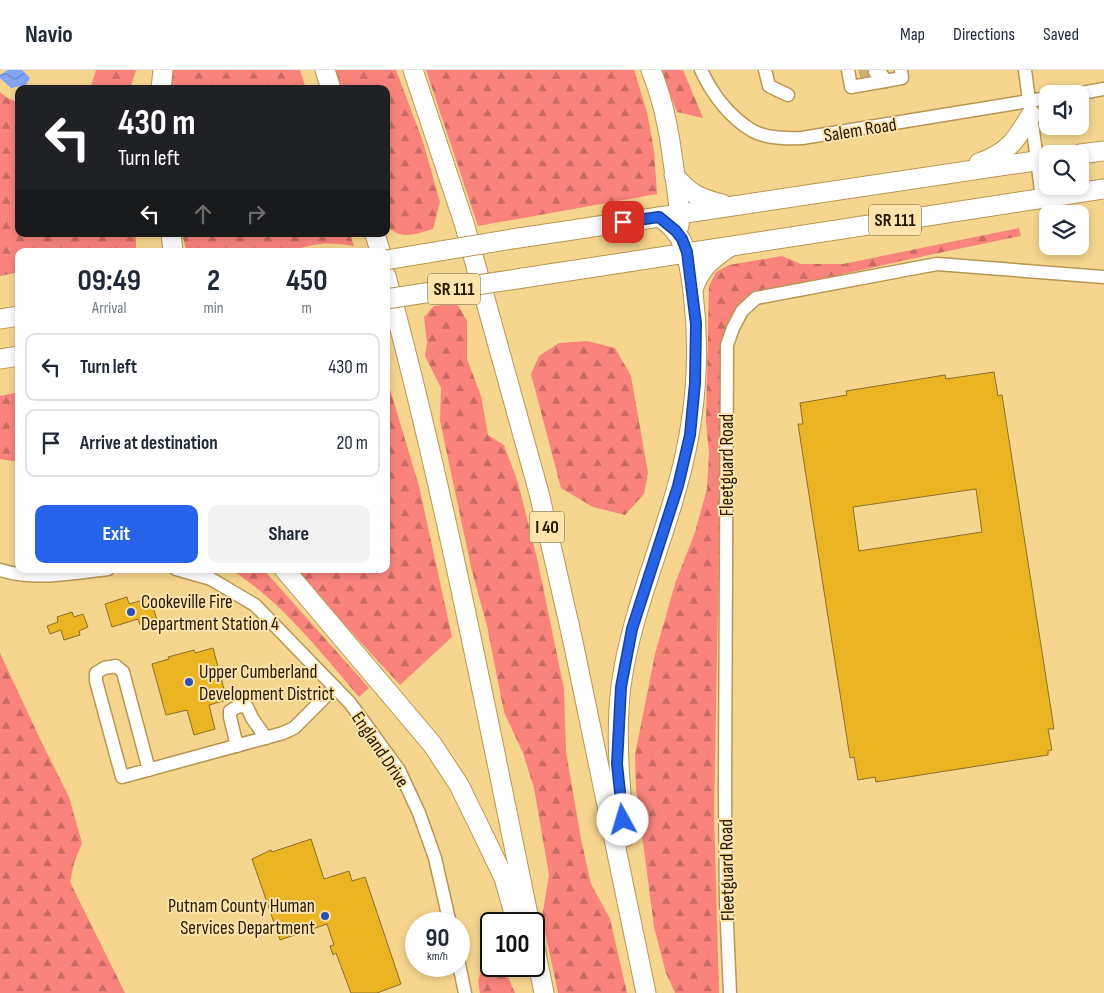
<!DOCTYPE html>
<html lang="en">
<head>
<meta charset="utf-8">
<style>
  body { margin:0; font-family:"Sofia Sans Condensed",sans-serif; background:#f2f2f3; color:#1f2937; height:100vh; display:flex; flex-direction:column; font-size:19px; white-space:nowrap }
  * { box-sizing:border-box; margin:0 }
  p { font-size:16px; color:#747a83 }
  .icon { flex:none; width:28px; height:28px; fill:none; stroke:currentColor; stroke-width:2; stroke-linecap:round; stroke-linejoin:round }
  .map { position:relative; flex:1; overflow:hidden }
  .panel { position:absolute; left:15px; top:178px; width:375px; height:325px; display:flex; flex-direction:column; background:#fff; border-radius:10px; box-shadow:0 2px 8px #0003 }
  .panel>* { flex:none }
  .top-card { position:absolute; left:15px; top:15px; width:375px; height:152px; border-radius:10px; box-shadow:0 2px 8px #0003; background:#202124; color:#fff; overflow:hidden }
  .controls { position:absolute; left:1039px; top:15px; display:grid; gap:10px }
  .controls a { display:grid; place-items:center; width:50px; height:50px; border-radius:10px; background:#fff; box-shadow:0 2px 8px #0003; font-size:25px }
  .speed { position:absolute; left:405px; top:842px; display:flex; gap:10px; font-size:25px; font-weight:700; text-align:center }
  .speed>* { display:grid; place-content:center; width:65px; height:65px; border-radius:50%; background:#fff; box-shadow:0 2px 8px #0003; line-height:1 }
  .speed small { font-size:12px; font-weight:400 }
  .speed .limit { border:2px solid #111; border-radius:8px; background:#fff; color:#111 }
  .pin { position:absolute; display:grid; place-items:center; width:42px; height:42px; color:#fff; margin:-21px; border-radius:10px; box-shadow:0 2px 8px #0006 }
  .me { position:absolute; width:55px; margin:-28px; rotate:354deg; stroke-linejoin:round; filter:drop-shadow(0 0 4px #0008) }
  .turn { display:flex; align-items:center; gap:18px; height:105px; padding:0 20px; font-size:22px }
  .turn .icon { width:65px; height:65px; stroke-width:2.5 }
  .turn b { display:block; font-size:35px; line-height:42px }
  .lanes { display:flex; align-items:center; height:48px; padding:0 20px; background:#0003; justify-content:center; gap:25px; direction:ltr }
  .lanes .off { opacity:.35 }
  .eta { display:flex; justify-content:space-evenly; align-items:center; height:85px; text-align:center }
  .eta b { font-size:30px; font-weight:700; line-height:35px }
  .primary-button { display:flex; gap:10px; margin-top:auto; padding:10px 20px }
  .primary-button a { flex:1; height:58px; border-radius:10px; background:#2563eb; color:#fff; font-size:20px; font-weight:700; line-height:58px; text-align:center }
  .primary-button a+a { background:#f2f2f3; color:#1f2937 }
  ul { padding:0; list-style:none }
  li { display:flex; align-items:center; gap:15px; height:68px; margin:0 10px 8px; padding:0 10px; border:2px solid #e0e1e3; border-radius:10px }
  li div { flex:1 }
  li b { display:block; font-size:19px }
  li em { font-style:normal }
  header { display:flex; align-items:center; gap:30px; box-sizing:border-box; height:70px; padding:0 25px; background:#fff; border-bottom:1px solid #e0e1e3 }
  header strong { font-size:24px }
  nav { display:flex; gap:28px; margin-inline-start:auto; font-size:18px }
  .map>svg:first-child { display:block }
</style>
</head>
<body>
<header>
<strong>Navio</strong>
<nav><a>Map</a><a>Directions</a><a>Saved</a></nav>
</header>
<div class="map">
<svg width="1104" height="923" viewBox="0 0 1104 923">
  <defs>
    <pattern id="forest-firs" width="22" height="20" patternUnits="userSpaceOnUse" patternTransform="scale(1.25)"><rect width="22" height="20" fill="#fa847c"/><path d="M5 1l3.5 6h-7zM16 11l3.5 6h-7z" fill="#ca6b63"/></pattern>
    <pattern id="water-waves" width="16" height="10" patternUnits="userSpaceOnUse" patternTransform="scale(1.25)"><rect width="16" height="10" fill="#81a6f7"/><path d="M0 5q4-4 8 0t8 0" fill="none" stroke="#6986c6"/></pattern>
  </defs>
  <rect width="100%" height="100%" fill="#f6d58e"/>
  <g fill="url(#forest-firs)">
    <polygon points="96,0 136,0 130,19 90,19"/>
    <polygon points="171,0 300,0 306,19 167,19"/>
    <path d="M335,0H396L423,72L440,132L433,159C415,164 401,171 386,155V19H340Z"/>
    <polygon points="426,0 634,0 647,42 654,81 657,124 478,156"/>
    <polygon points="661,0 683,0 703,48 677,42"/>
    <polygon points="0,22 6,27 19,33 19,164 136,164 136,178 119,181 19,181 19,202 0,206"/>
    <path d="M1019,158L1021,166L929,185L757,223C734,238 731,248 723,273L714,743L719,923H675L666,903L654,857L636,718L635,685L655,584L675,514L695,462L707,419L709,383L706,351L709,216L716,202L729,195L782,186L801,194H843Z"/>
    <path d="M182,164H350L354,176C330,172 316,172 293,181H190L186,179Z"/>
    <polygon points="456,232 467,251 467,289 481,326 488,365 504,375 518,413 537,488 564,619 566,682 581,769 591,814 610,849 627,923 558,923 542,847 549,805 534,718 523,683 504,642 487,556 472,501 440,351 441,318 425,286 427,273 424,247 434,236"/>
    <polygon points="587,271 615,278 631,306 648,403 644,424 625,445 593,437 561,418 531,304 539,286 559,273"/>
    <polygon points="386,306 419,416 452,567 400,615 319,527 296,499 386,499"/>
    <polygon points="19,322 19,392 0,389 0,326"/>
    <path d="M230,499H263L369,618L359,627C320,581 281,531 230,499Z"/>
    <polygon points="0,583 40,669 69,727 82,773 74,793 70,812 125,923 0,923"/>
    <polygon points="491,885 491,896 503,896 515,923 480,923 478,911 485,887"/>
  </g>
  <polygon fill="url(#water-waves)" points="8,0 22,0 30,8 26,15 11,18 0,8 0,5"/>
  <g fill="#ebb423" stroke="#8f7029" fill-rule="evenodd">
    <polygon points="859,0 867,0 868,6 861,7"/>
    <path d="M994,302L998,326L1002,325L1054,659H1048L1052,680L1048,681V685L876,712L875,707L858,710L854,687L850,688L798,354H803L800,333L847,325L846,321L945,305L946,309ZM976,419L982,462L859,481L853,437Z"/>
    <polygon points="127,527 129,534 150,528 157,550 140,555 138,549 112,557 105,534"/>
    <polygon points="72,542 74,547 83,544 88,557 79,561 80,565 64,570 61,560 50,564 47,556 58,552 57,547"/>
    <polygon points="213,578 227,630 209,635 215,659 194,665 187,640 166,645 152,594 169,589 168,587 194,580 195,583"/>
    <polygon points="311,769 324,809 349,801 352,811 365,807 401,914 377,923 351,923 336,883 333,885 330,876 334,875 327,854 280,870 252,789 271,780 272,782"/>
  </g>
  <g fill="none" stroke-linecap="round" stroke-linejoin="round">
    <polyline stroke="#ccaf72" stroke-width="12" stroke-dasharray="12 6" stroke-linecap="butt" points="860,5 875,2"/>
    <g stroke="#b79752" stroke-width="15">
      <g id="minor">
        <path d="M701,0C712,24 730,48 753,61C765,68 789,69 802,68L1048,28"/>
        <polyline points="765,0 769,16 788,25"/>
        <polyline points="848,0 851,17 902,8 901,0"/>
        <polyline points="1025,0 1042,128"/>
        <polyline points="875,2 880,2 886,11"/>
        <polyline points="1076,24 1104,19"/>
        <polyline points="176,499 211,509 255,535 350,633 399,700 419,743 435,788 450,854"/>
        <path d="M0,500C35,511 72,503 108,499"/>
        <polyline points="237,676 230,647 230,641 239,636 247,637 252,648 266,668"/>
        <polyline points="149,700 123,602 116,596 104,598 96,603 96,611 122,707 283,663 294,658 335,617"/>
        <polyline points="459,894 465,923"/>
        <polyline points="730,923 726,832 725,722 727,275 733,258 742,241 756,228 937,194 1104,207"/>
      </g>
    </g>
    <g stroke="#b79752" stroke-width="21">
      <g id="highway">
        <polyline points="325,0 331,19"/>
        <polyline points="413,0 464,153 539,423 572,567 646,923"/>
        <path d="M651,0C670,46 673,95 680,144L679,156"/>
        <polyline points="161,19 163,0"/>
        <polyline points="1080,84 1104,81"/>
        <path d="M979,93C1008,83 1016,70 1031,45"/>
        <path d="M674,105C690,124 698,128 722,134"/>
        <polyline points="171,164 173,181"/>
        <polyline points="375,164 380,181"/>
        <polyline points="512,169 1048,89"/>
        <path d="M386,206C444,419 485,637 530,854"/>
        <polyline points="523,208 1104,119"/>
        <path d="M693,219C701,198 709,191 728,178"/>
        <polyline points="0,249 19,246"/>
        <polyline points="0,289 19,286"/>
        <polyline points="284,499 432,674 459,715 482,762 504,808 517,854"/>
        <path d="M625,767C620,717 615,666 621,616C630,548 659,483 677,417C695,354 701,287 693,222C689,192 687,164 659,147"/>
        <polyline points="534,873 544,923"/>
      </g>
    </g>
    <use href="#minor" stroke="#fff" stroke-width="12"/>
    <use href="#highway" stroke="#fff" stroke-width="19"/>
    <g stroke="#b79752" stroke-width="21" stroke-linecap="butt">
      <g id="highway-bridge">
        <polyline points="386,190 512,169"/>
        <polyline points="386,229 523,208"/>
      </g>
    </g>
    <use href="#highway-bridge" stroke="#fff" stroke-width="19"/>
  </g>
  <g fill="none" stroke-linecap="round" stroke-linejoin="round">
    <g stroke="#184099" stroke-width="12">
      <polyline id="route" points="623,152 659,147 676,161 682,169 687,182 696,254 695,313 690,365 678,416 632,559 621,617 617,694 623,750"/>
    </g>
    <use href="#route" stroke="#2563eb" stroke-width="9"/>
  </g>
  <g fill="#2950bf" stroke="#fee3ab" stroke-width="2">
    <circle cx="131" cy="542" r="5"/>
    <circle cx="189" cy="612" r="5"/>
    <circle cx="325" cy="846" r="5"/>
  </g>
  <g text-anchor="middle" stroke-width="4" stroke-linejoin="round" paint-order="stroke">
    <g fill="#fee3ab" stroke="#655533" stroke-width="1">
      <rect x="869" y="134.5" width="52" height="31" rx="4"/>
      <rect x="428" y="203.5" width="52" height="31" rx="4"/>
      <rect x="529.5" y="441.5" width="35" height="31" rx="4"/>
    </g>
    <g font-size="18" font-weight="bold" fill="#241800">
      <text x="895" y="156">SR 111</text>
      <text x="454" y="225">SR 111</text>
      <text x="547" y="463">I 40</text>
    </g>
    <g font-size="19" fill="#241800" stroke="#fee3ab">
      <text transform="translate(860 59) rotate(-9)" y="7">Salem Road</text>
      <text transform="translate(726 395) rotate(-90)" y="7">Fleetguard Road</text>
      <text transform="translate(381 679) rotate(56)" y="7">England Drive</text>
      <text transform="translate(726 800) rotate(-91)" y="7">Fleetguard Road</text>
    </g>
    <g font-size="19" fill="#241800" stroke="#fee3ab" text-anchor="start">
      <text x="141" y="538">Cookeville Fire<tspan x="141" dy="22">Department Station 4</tspan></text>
      <text x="199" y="608">Upper Cumberland<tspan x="199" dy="22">Development District</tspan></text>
      <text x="315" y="842" text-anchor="end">Putnam County Human<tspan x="315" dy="22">Services Department</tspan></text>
    </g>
  </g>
</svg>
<div class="controls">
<a><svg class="icon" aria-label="sound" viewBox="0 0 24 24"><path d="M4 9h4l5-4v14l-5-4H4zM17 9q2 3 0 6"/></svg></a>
<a><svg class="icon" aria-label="search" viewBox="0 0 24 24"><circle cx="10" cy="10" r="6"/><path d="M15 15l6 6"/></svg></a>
<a><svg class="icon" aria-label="layers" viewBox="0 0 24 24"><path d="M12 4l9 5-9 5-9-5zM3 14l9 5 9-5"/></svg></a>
</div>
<div class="speed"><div>90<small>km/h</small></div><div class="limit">100</div></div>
<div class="pin" style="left:623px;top:152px;background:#d93025"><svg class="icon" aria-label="arrive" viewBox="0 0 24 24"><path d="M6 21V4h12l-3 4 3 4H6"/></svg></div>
<svg class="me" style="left:623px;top:750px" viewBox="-20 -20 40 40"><circle r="19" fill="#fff"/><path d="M0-13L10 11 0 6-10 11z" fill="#2563eb"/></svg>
<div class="top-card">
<div class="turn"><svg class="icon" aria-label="left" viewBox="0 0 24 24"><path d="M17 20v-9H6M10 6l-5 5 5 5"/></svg><div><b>430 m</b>Turn left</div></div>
<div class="lanes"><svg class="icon" aria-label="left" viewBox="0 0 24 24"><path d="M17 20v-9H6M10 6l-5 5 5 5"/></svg><svg class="icon off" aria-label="ahead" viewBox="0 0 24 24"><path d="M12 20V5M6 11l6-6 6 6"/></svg><svg class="icon off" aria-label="right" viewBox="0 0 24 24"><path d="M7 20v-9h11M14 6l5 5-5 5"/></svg></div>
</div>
<section class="panel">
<div class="eta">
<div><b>09:49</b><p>Arrival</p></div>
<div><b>2</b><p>min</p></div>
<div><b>450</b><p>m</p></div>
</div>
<ul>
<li><svg class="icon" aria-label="left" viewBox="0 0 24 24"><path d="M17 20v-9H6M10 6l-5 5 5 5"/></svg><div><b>Turn left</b></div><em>430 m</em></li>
<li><svg class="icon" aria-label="arrive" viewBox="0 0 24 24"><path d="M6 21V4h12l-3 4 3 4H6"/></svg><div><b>Arrive at destination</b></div><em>20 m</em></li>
</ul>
<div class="primary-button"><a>Exit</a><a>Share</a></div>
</section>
</div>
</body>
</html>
